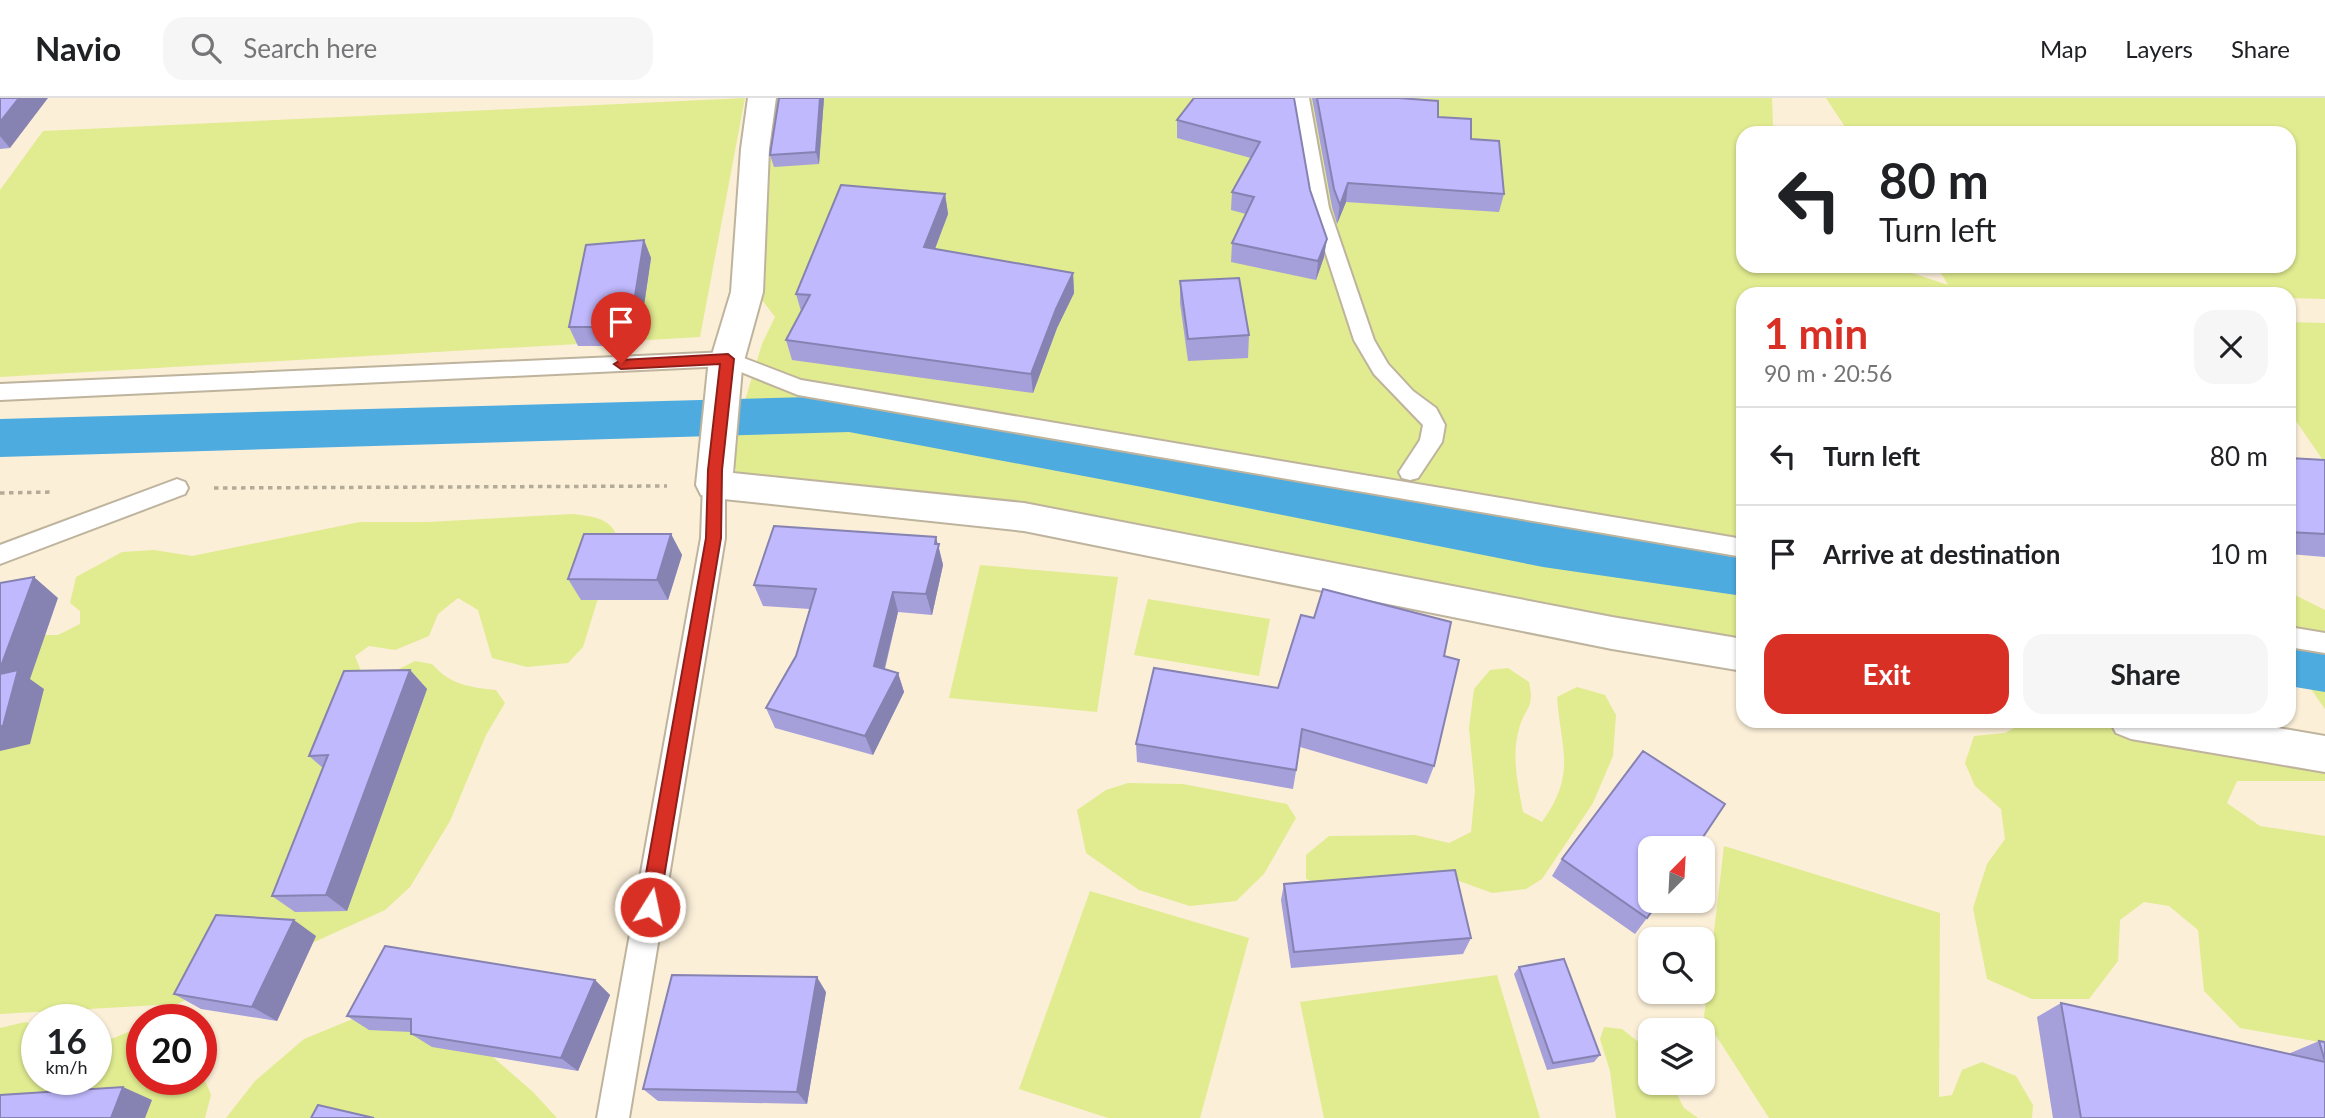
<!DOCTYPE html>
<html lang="en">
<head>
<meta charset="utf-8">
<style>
  body { margin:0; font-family:Lato,sans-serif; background:#f6f6f6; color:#202124; height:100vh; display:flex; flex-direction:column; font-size:26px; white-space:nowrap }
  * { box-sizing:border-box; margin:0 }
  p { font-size:23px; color:#757577 }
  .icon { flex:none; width:38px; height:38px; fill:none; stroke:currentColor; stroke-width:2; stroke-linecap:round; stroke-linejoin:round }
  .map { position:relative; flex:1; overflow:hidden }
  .drawer { position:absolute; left:1736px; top:189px; width:560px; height:441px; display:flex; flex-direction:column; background:#fff; border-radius:21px; box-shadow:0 2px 5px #0004 }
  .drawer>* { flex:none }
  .hud { position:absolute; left:1736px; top:28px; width:560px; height:147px; border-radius:21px; box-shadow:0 2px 5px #0004; background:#fff; color:#202124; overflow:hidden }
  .needle { width:46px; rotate:24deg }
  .fabs { position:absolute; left:1638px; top:738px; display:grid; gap:14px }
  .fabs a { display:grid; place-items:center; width:77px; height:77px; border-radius:14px; background:#fff; box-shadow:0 2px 5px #0004; font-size:35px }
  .speed { position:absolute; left:21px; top:906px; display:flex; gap:14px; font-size:35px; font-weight:700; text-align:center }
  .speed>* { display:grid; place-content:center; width:91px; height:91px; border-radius:50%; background:#fff; box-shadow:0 2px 5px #0004; line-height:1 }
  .speed small { font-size:18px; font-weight:400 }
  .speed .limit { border:10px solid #d22; background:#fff; color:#111 }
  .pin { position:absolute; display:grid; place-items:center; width:60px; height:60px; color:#fff; margin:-72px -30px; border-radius:50% 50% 50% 0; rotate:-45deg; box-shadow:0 0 7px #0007 }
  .pin .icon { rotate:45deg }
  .me { position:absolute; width:77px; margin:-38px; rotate:10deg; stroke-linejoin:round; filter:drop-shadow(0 0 5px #0008) }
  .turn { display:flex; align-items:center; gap:24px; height:147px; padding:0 28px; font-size:32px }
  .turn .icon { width:91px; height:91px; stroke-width:2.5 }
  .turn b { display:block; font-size:49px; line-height:60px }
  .round { display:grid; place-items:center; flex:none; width:74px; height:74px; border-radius:21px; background:#f6f6f6 }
  .summary { display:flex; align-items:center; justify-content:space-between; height:119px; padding:0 28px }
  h1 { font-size:42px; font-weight:700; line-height:52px; color:#d93025 }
  .button { display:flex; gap:14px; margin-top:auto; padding:14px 28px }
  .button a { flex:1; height:80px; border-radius:21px; background:#d93025; color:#fff; font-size:28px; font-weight:700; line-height:80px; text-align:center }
  .button a+a { background:#f6f6f6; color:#202124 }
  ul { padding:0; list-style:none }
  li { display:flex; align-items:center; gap:21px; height:98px; padding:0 28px; border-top:2px solid #e0e0e0 }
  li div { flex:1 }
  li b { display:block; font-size:26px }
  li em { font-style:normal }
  header { display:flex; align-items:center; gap:42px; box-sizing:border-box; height:98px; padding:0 35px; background:#fff; border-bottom:2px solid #e0e0e0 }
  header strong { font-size:33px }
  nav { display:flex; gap:38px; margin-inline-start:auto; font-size:24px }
  .search { width:490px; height:63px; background:#f6f6f6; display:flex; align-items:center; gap:18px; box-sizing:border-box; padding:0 24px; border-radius:21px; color:#757577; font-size:26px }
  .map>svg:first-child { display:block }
</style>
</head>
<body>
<header>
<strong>Navio</strong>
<div class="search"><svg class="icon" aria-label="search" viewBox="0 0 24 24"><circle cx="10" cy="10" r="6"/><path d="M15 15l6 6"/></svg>Search here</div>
<nav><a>Map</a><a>Layers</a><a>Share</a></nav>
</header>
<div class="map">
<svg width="2325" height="1020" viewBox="0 0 2325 1020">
  <rect width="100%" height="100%" fill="#fbefd8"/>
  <g fill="#e1eb90">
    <polygon points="745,0 700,239 0,279 0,92 43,33"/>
    <polygon points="762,0 1772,0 1773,27 1769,35 1743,35 1743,168 1891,168 1948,187 1937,168 2289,168 2289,35 1849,35 1826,0 2325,0 2325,201 2289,200 2289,196 2190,196 2041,191 2043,196 1743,196 1743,550 1014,408 740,392 731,349 762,246 775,219 756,194"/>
    <polygon points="2289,224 2325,225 2325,365 2289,313"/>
    <path d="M572,416C590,418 611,419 617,439L583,549L568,565L527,569L492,560L478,512L458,500L438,516L429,538L395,552L369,548L355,558L364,581L391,575L415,563L432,566C451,587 468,589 496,592L505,605L486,637L450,723L410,789L385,812L177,906L0,916V535L9,537H58L80,526V513L70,505L76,479L122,454L154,452L192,458L360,424H428Z"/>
    <polygon points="980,467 1118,479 1097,614 949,600"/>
    <polygon points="2289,494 2325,512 2325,611 2289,560"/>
    <polygon points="1148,501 1270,521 1259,578 1134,557"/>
    <path d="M1508,570L1529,584C1535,612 1525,608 1519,631C1511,659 1518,686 1523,714L1542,724C1577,675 1561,653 1557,599L1577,589L1605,597L1616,617L1613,658L1593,705L1542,781L1526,791L1492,795L1451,780L1323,787L1306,781V757L1329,738L1415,737L1449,745L1471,734L1475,692L1469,630L1474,591L1490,572Z"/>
    <polygon points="2027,623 2144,623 2179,646 2204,654 2223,643 2325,653 2325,683 2237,683 2227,705 2260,728 2325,738 2325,945 2240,930 2204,893 2198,832 2169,808 2144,804 2120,822 2118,863 2089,901 2032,901 1987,881 1973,810 1987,766 2005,741 2001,711 1975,688 1965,665 1974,638 2005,635"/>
    <polygon points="1128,685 1183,686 1287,706 1296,720 1264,776 1236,803 1190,808 1139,792 1086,755 1077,712 1106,692"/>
    <polygon points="1724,748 1940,815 1939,999 1952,997 1962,972 1982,964 2016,978 2033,1007 2032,1020 1769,1020 1704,919"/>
    <polygon points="1090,793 1249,840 1200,1020 1108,1020 1019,991"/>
    <polygon points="1497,877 1540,1020 1324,1020 1300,904"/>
    <polygon points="360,918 469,938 533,994 557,1020 226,1020 255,983 304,941"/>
    <polygon points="25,924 37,928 37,982 96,982 96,943 114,940 142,928 142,982 204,980 211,997 205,1020 0,1020 0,930"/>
    <polygon points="1604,929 1622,931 1650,953 1650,985 1671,985 1684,1010 1698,1020 1616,1020 1610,973 1600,941"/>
  </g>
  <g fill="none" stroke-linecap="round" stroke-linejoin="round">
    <g fill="#4dabe0" fill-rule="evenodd">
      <polygon points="849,298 1142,349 1543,425 1743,454 1743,498 1543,469 1142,389 849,334 0,359 0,321"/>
      <polygon points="2289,538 2325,544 2325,594 2289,588"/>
    </g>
    <g stroke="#beb39d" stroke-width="4">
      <g id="lane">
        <polygon points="1291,0 1309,0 1329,110 1374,242 1388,266 1413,293 1436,310 1445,327 1442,344 1418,380 1410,382 1402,380 1399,374 1420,342 1423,327 1374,276 1354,242 1311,110"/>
        <polygon points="728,254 801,282 1743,441 1743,459 798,297 726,268 0,302 0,286"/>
        <polygon points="714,378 722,381 725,387 725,440 629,1020 597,1020 701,440 703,387 706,381"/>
        <polygon points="177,381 185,384 188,390 185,396 0,466 0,447"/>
        <polygon points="2289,529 2325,535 2325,555 2289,549"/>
      </g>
    </g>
    <g stroke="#beb39d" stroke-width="4">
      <g id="secondary">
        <polygon points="748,0 776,0 769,51 763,194 742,270 733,375 1024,405 1612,519 1743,541 1743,573 1612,551 1024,433 714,400 701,397 696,387 708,270 731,194 741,51"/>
        <polygon points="2110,623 2237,623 2325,638 2325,674 2131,641 2116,635"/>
      </g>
    </g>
    <g stroke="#b3aa98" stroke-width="3.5" stroke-dasharray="4.5 4.5" stroke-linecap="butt">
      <polyline points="214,390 667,388"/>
      <polyline points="0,395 52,394"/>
    </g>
    <use href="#lane" fill="#fff" fill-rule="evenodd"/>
    <use href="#secondary" fill="#fff" fill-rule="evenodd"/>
  </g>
  <g fill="#a59fda">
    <polygon points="0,0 10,50 0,51"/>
    <polygon points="824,0 819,66 774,69 770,57"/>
    <polygon points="1294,0 1310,92 1324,159 1316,182 1231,164 1232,145 1246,116 1231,112 1232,94 1251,60 1177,40 1177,22"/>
    <polygon points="1312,0 1399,0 1438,19 1471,41 1504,96 1499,114 1346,104 1337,126 1332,109"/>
    <polygon points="945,96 948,116 935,151 1073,175 1074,195 1057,230 1033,295 792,262 786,242 801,213 796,196"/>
    <polygon points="644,142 651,160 638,248 578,248 569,229"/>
    <polygon points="1180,183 1249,237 1248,260 1188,263 1180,205"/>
    <polygon points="2289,360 2325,362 2325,459 2289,456"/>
    <polygon points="671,436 682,457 668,502 581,502 568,481"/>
    <polygon points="938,446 943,467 932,517 898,514 885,571 898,575 904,594 873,657 775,630 766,610 796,558 810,511 763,508 754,487"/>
    <polygon points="1444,558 1434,668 1427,686 1300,649 1293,691 1137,664 1136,646 1278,590"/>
    <polygon points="410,572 427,591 347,813 295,814 272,798 323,670 309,658"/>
    <polygon points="1562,761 1647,820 1635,836 1552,778"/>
    <polygon points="1284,786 1471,840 1463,856 1291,870 1281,802"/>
    <polygon points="316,838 277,923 201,911 174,896"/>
    <polygon points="1519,869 1600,957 1594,964 1547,972 1514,876"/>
    <polygon points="595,882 610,897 578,973 432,949 411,936 411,934 369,932 347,918"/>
    <polygon points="826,894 807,1006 658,1003 643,991"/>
    <polygon points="2061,905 2288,956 2319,943 2325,944 2325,1020 2053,1020 2037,919"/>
  </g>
  <g fill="#8682b1">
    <polygon points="19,0 48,0 10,50 0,38 0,24"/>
    <polygon points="820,0 824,0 819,66 816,54"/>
    <polygon points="1348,85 1346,104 1337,126 1340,107"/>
    <polygon points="945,96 948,116 928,169 924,149"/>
    <polygon points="1327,141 1324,159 1316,182 1318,163"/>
    <polygon points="644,142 651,160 638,248 630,229"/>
    <polygon points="1073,175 1074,195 1057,230 1033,295 1031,276 1056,211"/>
    <polygon points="671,436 682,457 668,502 657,482"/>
    <polygon points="936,439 943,467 932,517 926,496"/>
    <polygon points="34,479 58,500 30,581 44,591 30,646 0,653 0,571"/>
    <polygon points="893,494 898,514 880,588 874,568"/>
    <polygon points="410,572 427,591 347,813 326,797"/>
    <polygon points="898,575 904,594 873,657 865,638"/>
    <polygon points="294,822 316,838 277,923 252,909"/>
    <polygon points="817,879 826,894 807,1006 797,994"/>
    <polygon points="595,882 610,897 578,973 561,960"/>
    <polygon points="123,989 152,1002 145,1020 111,1020"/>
  </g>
  <g fill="#c0b9fd" stroke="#8682b1" stroke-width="2">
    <polygon points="0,0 19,0 0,24"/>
    <polygon points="779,0 820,0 816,54 770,57"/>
    <polygon points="1194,0 1294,0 1310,92 1327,141 1318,163 1232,145 1254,99 1232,94 1260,44 1177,22"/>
    <polygon points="1317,0 1399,0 1438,3 1438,19 1471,21 1471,41 1499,43 1504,96 1348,85 1340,107 1334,91"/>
    <polygon points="841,87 945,96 924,149 1073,175 1056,211 1031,276 786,242 810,197 796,196"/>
    <polygon points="644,142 630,229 569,229 586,147"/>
    <polygon points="1239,180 1249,237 1188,241 1180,183"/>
    <polygon points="2289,360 2325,362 2325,436 2289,434"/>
    <polygon points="774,428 936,439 935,446 939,446 926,496 893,494 874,568 898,575 865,638 766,610 796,558 816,491 754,487"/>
    <polygon points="584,436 671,436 657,482 568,481"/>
    <polygon points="34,479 0,571 0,485"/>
    <polygon points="1323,491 1451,524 1444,558 1459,562 1434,668 1302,631 1296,672 1136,646 1154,570 1278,590 1301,517 1314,520"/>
    <polygon points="18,572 3,628 0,628 0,576"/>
    <polygon points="410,572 326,797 272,798 328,657 309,658 344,573"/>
    <polygon points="1643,653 1725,706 1695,751 1650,751 1650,803 1659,803 1647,820 1562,761"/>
    <polygon points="1455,772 1471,840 1294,854 1284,786"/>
    <polygon points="216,817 294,822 252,909 174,896"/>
    <polygon points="385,848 595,882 561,960 411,936 411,921 347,918"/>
    <polygon points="1564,861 1600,957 1553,965 1519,869"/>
    <polygon points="672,877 817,879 797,994 643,991"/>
    <polygon points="2061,905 2325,964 2325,1020 2081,1020"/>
    <polygon points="2319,943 2325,944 2325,963"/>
    <polygon points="123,989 111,1020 0,1020 0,997"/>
    <polygon points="318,1007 374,1020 311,1020"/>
  </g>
  <polygon fill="#d93025" stroke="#8d1f18" stroke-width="2" points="728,256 734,261 722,372 721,440 659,809 656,815 650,818 643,815 640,809 706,440 708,372 720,266 621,271 614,266 621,262"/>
</svg>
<div class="fabs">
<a><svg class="needle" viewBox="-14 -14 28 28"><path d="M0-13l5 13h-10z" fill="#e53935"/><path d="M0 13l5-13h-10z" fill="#757577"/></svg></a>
<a><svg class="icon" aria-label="search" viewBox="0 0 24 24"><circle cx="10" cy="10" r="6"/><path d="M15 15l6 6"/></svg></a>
<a><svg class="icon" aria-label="layers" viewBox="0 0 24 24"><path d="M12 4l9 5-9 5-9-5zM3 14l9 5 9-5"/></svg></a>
</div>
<div class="speed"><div>16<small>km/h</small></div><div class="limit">20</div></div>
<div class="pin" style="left:621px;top:266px;background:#d93025"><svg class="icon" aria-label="arrive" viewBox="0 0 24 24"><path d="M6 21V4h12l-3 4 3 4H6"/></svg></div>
<svg class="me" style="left:650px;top:809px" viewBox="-20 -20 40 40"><circle r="17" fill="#d93025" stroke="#fff" stroke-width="3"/><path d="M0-11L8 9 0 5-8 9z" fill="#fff"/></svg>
<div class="hud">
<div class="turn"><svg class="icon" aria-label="left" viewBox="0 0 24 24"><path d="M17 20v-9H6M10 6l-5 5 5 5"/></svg><div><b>80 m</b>Turn left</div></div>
</div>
<section class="drawer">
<div class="summary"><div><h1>1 min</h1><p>90 m · 20:56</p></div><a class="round"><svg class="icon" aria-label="close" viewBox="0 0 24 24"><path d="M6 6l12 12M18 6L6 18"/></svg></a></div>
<ul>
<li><svg class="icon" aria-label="left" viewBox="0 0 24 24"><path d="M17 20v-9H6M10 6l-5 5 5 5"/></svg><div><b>Turn left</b></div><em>80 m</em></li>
<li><svg class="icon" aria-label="arrive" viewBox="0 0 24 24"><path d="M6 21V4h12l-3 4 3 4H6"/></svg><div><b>Arrive at destination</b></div><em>10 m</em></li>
</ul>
<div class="button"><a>Exit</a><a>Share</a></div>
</section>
</div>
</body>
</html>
